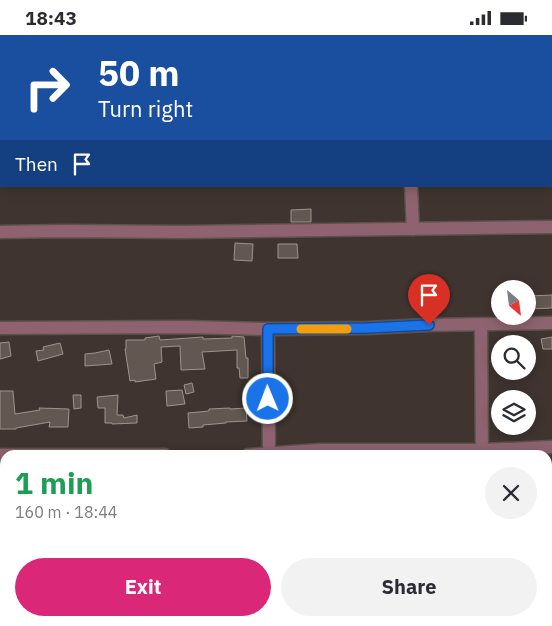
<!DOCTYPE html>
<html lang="en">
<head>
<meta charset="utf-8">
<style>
  body { margin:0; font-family:"IBM Plex Sans",sans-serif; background:#f2f2f3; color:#2b2b33; height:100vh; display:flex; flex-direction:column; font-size:19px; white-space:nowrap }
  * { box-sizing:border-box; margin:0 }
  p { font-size:16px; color:#7c7c81 }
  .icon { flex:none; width:28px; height:28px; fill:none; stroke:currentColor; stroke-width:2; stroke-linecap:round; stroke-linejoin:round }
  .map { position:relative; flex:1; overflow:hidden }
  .sheet { position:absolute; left:0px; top:415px; width:552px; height:176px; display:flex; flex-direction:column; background:#fff; border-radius:15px 15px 0 0; box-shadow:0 2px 12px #0003 }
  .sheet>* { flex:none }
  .banner { position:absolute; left:0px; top:0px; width:552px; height:152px; box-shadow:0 2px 12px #0003; background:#1a4fa0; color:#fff; overflow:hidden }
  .needle { width:32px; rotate:152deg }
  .controls { position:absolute; left:491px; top:245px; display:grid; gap:10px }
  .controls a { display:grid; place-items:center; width:45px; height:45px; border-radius:50%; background:#fff; box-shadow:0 2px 12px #0003; font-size:25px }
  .pin { position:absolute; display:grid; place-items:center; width:42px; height:42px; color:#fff; margin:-51px -21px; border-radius:50% 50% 50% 0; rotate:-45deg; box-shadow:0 0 5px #0007 }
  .pin .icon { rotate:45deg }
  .me { position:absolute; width:55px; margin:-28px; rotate:359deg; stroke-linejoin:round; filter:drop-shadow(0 0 4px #0008) }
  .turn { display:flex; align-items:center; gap:18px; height:105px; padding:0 15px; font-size:22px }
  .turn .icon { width:65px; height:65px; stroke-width:2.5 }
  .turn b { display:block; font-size:35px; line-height:42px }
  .then { display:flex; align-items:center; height:48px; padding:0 15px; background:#0003; gap:10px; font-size:19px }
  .round { display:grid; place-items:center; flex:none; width:52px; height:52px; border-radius:26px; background:#f2f2f3 }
  .headline { display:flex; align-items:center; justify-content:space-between; height:85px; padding:0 15px }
  h1 { font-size:30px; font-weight:800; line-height:38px; color:#1e9e55 }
  .button { display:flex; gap:10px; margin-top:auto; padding:10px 15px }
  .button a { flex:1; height:58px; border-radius:30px; background:#db2777; color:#fff; font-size:20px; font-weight:800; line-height:58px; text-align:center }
  .button a+a { background:#f2f2f3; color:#2b2b33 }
  .status { display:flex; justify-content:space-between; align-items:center; height:35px; padding:0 25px; background:#fff; direction:ltr }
  .status svg { height:14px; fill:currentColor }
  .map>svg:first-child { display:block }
</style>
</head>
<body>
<div class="status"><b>18:43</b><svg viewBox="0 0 49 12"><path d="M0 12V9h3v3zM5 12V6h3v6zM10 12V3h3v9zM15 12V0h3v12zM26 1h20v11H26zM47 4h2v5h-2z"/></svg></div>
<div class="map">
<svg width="552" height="591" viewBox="0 0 552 591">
  <rect width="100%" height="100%" fill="#3f342f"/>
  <g fill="#635752" stroke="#a0938d">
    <polygon points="311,174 311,187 291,187 291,175"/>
    <polygon points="235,208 253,209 252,226 234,225"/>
    <polygon points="278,209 297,209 298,223 278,223"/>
    <polygon points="552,260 552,273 528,274 528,261"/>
    <polygon points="159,301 160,305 203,302 203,304 232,303 232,301 244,302 246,323 248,323 248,343 240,343 239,333 237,333 237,315 202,317 205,334 181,335 180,311 161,312 162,327 154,329 156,344 135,347 135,345 130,346 125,314 126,314 126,305 145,305 145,303"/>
    <polygon points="552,302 552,314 543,314 541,304"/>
    <polygon points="9,307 11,321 0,324 0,308"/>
    <polygon points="60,308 63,319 38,326 36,316 44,315 43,312"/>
    <polygon points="109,315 112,329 85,331 85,319 95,318"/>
    <polygon points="192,348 194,357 186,359 184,350"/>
    <polygon points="182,355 185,369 167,371 166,356"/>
    <polygon points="0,356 13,356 15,379 40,375 39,373 69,374 68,392 49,392 50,387 16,393 16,394 0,394"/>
    <polygon points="73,360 81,360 81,373 74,374"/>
    <polygon points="118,360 117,380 123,380 124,383 137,380 137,388 112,389 112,388 105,388 105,373 98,373 97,362"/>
    <polygon points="230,373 230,374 246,373 247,386 226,387 226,388 203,390 203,392 189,393 188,378 209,376 209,374"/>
  </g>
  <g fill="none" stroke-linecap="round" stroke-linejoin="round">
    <g stroke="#5c524d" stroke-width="15">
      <g id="minor">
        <polyline points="0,21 1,21"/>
        <polyline points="551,21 552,21"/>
        <polyline points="551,107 552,107"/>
        <polyline points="0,110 1,110"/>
        <polyline points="411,151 413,194"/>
        <polyline points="0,197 63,196 184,197 552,192"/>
        <polyline points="481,290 482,420"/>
        <polyline points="0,293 187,292 268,294 367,293 429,290 552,288"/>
        <polyline points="268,294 269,420"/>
        <polyline points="0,420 165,420"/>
        <polyline points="248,420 320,415 482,415 552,412"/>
        <polyline points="0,473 5,508"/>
        <polyline points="548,535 552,536"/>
        <polyline points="16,586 16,591"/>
        <polyline points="275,586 275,591"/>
        <polyline points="482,586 482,591"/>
      </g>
    </g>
    <use href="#minor" stroke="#8e636f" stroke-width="12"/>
  </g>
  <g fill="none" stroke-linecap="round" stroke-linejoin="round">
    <g stroke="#114b97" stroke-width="12">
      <polyline id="route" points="268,364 268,294 367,293 429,290"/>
    </g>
    <use href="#route" stroke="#1a73e8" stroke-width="9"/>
    <polyline stroke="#f59e0b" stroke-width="9" points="301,294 347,294"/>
  </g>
</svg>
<div class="controls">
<a><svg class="needle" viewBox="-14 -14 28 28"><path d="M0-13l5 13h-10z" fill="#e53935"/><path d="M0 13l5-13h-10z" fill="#7c7c81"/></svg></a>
<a><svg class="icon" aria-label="search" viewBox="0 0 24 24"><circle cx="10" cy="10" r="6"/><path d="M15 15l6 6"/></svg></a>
<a><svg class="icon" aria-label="layers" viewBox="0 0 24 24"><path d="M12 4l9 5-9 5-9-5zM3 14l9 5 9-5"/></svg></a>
</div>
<div class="pin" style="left:429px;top:290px;background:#d93025"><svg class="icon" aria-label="arrive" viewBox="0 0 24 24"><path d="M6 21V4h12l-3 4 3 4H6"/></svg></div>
<svg class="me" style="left:268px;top:364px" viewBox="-20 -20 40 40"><circle r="17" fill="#1a73e8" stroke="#fff" stroke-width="3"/><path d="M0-11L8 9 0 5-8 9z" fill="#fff"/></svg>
<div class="banner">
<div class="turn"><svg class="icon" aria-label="right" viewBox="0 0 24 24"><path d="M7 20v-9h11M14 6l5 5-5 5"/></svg><div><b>50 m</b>Turn right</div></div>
<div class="then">Then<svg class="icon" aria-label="arrive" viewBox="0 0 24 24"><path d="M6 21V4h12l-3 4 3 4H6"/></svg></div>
</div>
<section class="sheet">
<div class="headline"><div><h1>1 min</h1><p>160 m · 18:44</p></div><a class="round"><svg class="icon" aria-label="close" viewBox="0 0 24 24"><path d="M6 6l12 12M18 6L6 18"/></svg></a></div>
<div class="button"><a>Exit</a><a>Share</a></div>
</section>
</div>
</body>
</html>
